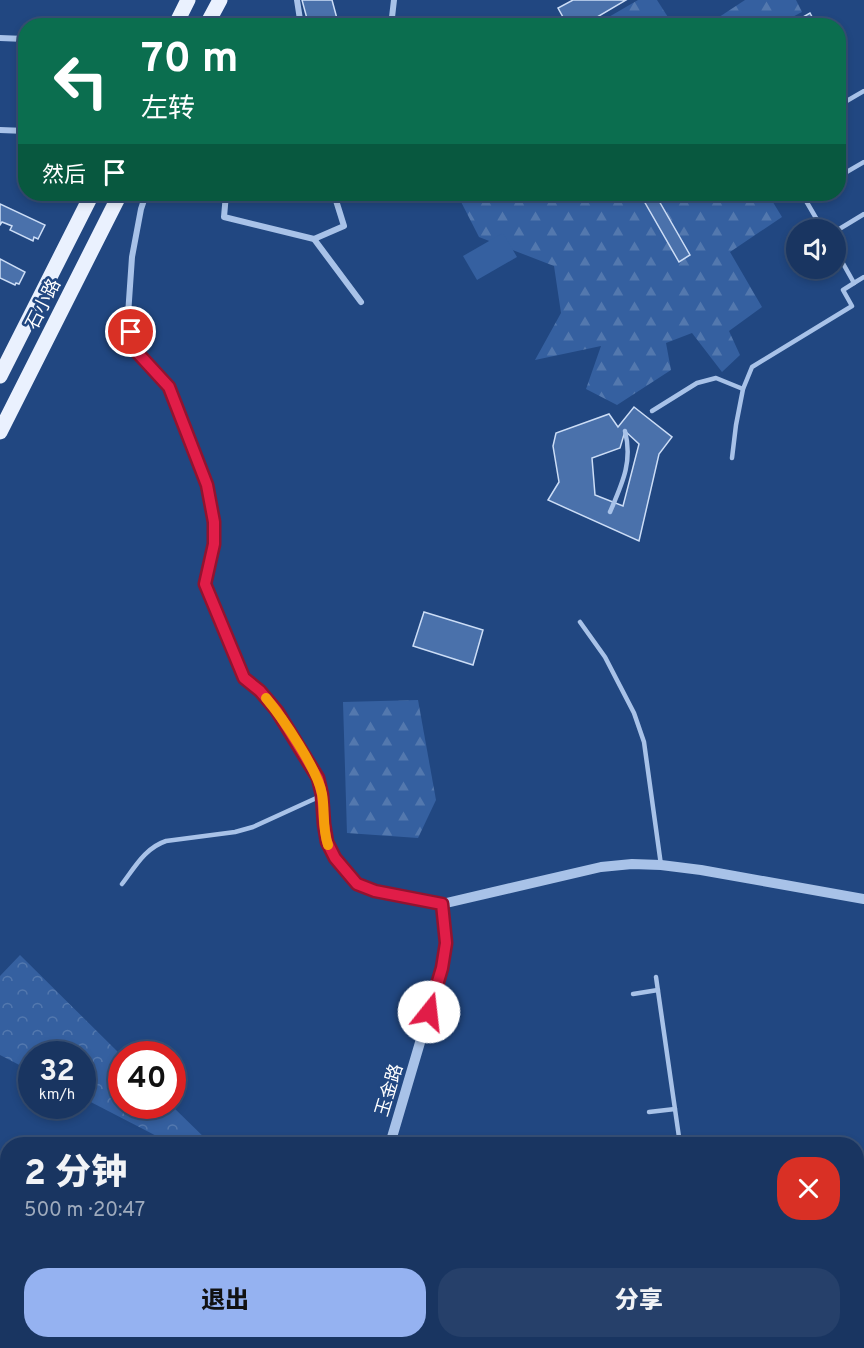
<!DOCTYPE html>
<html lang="zh">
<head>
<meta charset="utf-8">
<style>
  body { margin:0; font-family:Overpass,"Noto Sans SC",sans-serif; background:#26406a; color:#f1f3f6; height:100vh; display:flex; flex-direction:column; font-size:22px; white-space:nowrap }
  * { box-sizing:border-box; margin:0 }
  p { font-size:20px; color:#9fabbd }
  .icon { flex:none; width:33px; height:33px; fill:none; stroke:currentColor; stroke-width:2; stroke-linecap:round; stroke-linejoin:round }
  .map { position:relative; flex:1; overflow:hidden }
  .side { position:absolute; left:0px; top:1137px; width:864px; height:212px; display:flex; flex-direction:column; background:#193561; border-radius:24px 24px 0 0; box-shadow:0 3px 9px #0003,0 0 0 2px #375076 }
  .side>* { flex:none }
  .banner { position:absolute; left:18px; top:18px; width:828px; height:183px; border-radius:24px; box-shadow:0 3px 9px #0003,0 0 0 2px #375076; background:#0b6e4f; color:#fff; overflow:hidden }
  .fabs { position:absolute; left:786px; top:219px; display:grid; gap:12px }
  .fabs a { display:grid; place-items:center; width:60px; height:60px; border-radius:50%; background:#193561; box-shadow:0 3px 9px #0003,0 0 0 2px #375076; font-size:30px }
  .speed { position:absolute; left:18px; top:1041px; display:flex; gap:12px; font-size:30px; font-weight:700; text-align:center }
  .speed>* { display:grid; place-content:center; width:78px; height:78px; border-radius:50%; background:#193561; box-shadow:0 3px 9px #0003,0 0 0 2px #375076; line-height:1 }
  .speed small { font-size:15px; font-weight:400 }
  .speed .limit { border:9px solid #d22; background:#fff; color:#111 }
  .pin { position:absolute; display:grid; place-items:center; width:51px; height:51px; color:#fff; margin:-26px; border:3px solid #fff; border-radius:50%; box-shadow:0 2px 6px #0007 }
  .me { position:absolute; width:66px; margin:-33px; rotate:16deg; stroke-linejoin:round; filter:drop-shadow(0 0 4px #0008) }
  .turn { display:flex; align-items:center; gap:21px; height:126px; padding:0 24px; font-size:27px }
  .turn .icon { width:78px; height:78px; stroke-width:2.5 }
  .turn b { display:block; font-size:42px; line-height:51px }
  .then { display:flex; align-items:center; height:57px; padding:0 24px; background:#0003; gap:12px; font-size:22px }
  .round { display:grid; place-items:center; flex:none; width:63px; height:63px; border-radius:24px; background:#26406a }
  .overview { display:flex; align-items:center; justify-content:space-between; height:102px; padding:0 24px }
  h1 { font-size:36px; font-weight:800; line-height:45px }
  .primary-button { display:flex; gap:12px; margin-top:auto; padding:12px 24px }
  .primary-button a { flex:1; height:69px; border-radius:24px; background:#95b2f1; color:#111; font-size:24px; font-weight:800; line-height:69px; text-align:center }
  .primary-button a+a { background:#26406a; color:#f1f3f6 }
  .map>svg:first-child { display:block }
</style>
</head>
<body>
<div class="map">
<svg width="864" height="1348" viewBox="0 0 864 1348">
  <defs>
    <pattern id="forest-firs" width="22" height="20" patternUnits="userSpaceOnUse" patternTransform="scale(1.5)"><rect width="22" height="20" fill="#3560a0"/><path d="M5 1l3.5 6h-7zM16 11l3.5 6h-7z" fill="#5378ae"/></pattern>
    <pattern id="park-crowns" width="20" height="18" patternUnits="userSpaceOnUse" patternTransform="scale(1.5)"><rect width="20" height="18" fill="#3560a0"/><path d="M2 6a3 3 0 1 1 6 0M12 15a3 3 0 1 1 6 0" fill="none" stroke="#5378ae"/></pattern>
  </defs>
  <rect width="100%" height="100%" fill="#214781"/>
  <g fill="url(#forest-firs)">
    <polygon points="638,0 657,0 673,25 595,25"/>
    <polygon points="745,0 796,0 802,12 777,25 707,25"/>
    <polygon points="457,194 768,194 782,217 730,252 762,307 729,331 740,355 722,372 692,333 666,343 671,370 617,405 586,389 601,346 535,360 561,313 554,266 479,237"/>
    <polygon points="418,700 436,800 418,838 347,833 343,702"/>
  </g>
  <polygon fill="url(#park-crowns)" points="20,955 121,1055 122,1106 172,1106 211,1144 172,1144 83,1098 82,1054 32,1054 31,1071 0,1055 0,976"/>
  <polygon fill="#3560a0" points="503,233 517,257 477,280 463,256"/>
  <g fill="#4a71ab" stroke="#ccddf6" stroke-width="1.5" fill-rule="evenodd">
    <polygon points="302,0 332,0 339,26 309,26"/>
    <polygon points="573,0 626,0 582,26 568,26 558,8"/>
    <polygon points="810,13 817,26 799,26 796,21"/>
    <polygon points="640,194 655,194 690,255 679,262"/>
    <polygon points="0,204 45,225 38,239 34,237 33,241 10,230 12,226 2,222 0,225"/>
    <polygon points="0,259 25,272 19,284 16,283 15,285 0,278"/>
    <path d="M634,407L672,437L659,454L639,541L548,500L559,482L553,446L556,433L609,414L618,427ZM625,431L639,444L623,506L595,495L592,458L620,448Z"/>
    <polygon points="424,612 483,630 473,665 413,646"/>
  </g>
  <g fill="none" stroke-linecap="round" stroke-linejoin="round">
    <g stroke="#a8c2e8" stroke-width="4.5">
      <polyline points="838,106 864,91"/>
      <polyline points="838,177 864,162"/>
      <polyline points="802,194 823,230"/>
      <polyline points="836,231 864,214"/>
      <polyline points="854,283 864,277"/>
      <polyline points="652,411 697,383 716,378 743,389"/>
      <polyline points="732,458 736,425 743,389 752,367 852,306 843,290 854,283 836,251"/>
      <path d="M610,512C622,484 633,462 625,431"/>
      <polyline points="580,622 605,657 634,713 644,742 661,865"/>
      <path d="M122,884C135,867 145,848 166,841L235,832L253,827L323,795"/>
      <polyline points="656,977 680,1144"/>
      <polyline points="633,994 658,990"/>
      <polyline points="649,1112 675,1109"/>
    </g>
    <g stroke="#a8c2e8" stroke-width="6">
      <polyline points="297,0 301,26"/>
      <polyline points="391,26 394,0"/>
      <polyline points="0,38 25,39 26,43"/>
      <polyline points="0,130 26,131"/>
      <polyline points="146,194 141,209 132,257 128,315 135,350 169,387 206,485 214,522 214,544 205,584 244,678"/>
      <polyline points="226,194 224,217 314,239 361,302"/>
      <polyline points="314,239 344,226 334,194"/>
    </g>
    <g stroke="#a8c2e8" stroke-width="10">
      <polyline points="244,678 260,691 277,711 318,778 323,795 324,824 327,842 335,858 357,884 375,891 401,895 442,904 601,867 632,864 661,865 701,870 864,899"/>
      <polyline points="390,1144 442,968 446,943 442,904"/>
      <polyline points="0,1308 8,1312"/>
      <polyline points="36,1341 39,1348"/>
      <polyline points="352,1348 352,1341"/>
    </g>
    <g stroke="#eaf1fe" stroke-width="15">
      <polyline points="175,26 188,0"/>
      <polyline points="206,26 220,0"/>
      <polyline points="0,376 92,194"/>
      <polyline points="0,432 120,194"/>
      <polyline points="856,1224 864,1223"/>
      <polyline points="856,1247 864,1247"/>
    </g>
  </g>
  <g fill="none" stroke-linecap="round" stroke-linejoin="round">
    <g stroke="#92132f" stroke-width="15">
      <polyline id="route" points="131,332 135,350 169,387 207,485 214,522 214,544 205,584 244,678 260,691 277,711 318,778 322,795 324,824 327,842 335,858 357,884 375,891 442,904 446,943 442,968 429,1012"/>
    </g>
    <use href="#route" stroke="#e11d48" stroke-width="10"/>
    <path stroke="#f59e0b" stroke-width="10" d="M266,698C282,717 318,770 322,794C325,811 322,828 328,845"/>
  </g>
  <g text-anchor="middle" stroke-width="5" stroke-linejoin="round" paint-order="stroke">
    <g font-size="18" fill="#fff" stroke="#214781">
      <text transform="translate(43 304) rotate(-63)" y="6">石小路</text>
      <text transform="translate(389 1090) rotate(-73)" y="6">玉金路</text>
    </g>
  </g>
</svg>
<div class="fabs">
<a><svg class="icon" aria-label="sound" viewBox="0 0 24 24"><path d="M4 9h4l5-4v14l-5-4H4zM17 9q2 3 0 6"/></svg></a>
</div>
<div class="speed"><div>32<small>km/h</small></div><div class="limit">40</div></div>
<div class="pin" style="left:131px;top:332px;background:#d93025"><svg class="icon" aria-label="arrive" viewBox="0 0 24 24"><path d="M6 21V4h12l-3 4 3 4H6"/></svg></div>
<svg class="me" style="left:429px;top:1012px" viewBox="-20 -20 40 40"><circle r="19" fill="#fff"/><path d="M0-13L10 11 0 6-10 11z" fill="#e11d48"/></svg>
<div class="banner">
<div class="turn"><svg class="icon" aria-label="left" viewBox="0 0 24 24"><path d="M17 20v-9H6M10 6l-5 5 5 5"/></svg><div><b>70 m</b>左转</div></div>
<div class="then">然后<svg class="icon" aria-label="arrive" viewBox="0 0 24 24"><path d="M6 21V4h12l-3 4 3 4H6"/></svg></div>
</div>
<section class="side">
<div class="overview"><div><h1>2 分钟</h1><p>500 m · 20:47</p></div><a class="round" style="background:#d93025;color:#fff"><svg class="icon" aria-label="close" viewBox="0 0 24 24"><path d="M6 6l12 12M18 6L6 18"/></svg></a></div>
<div class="primary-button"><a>退出</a><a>分享</a></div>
</section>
</div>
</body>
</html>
